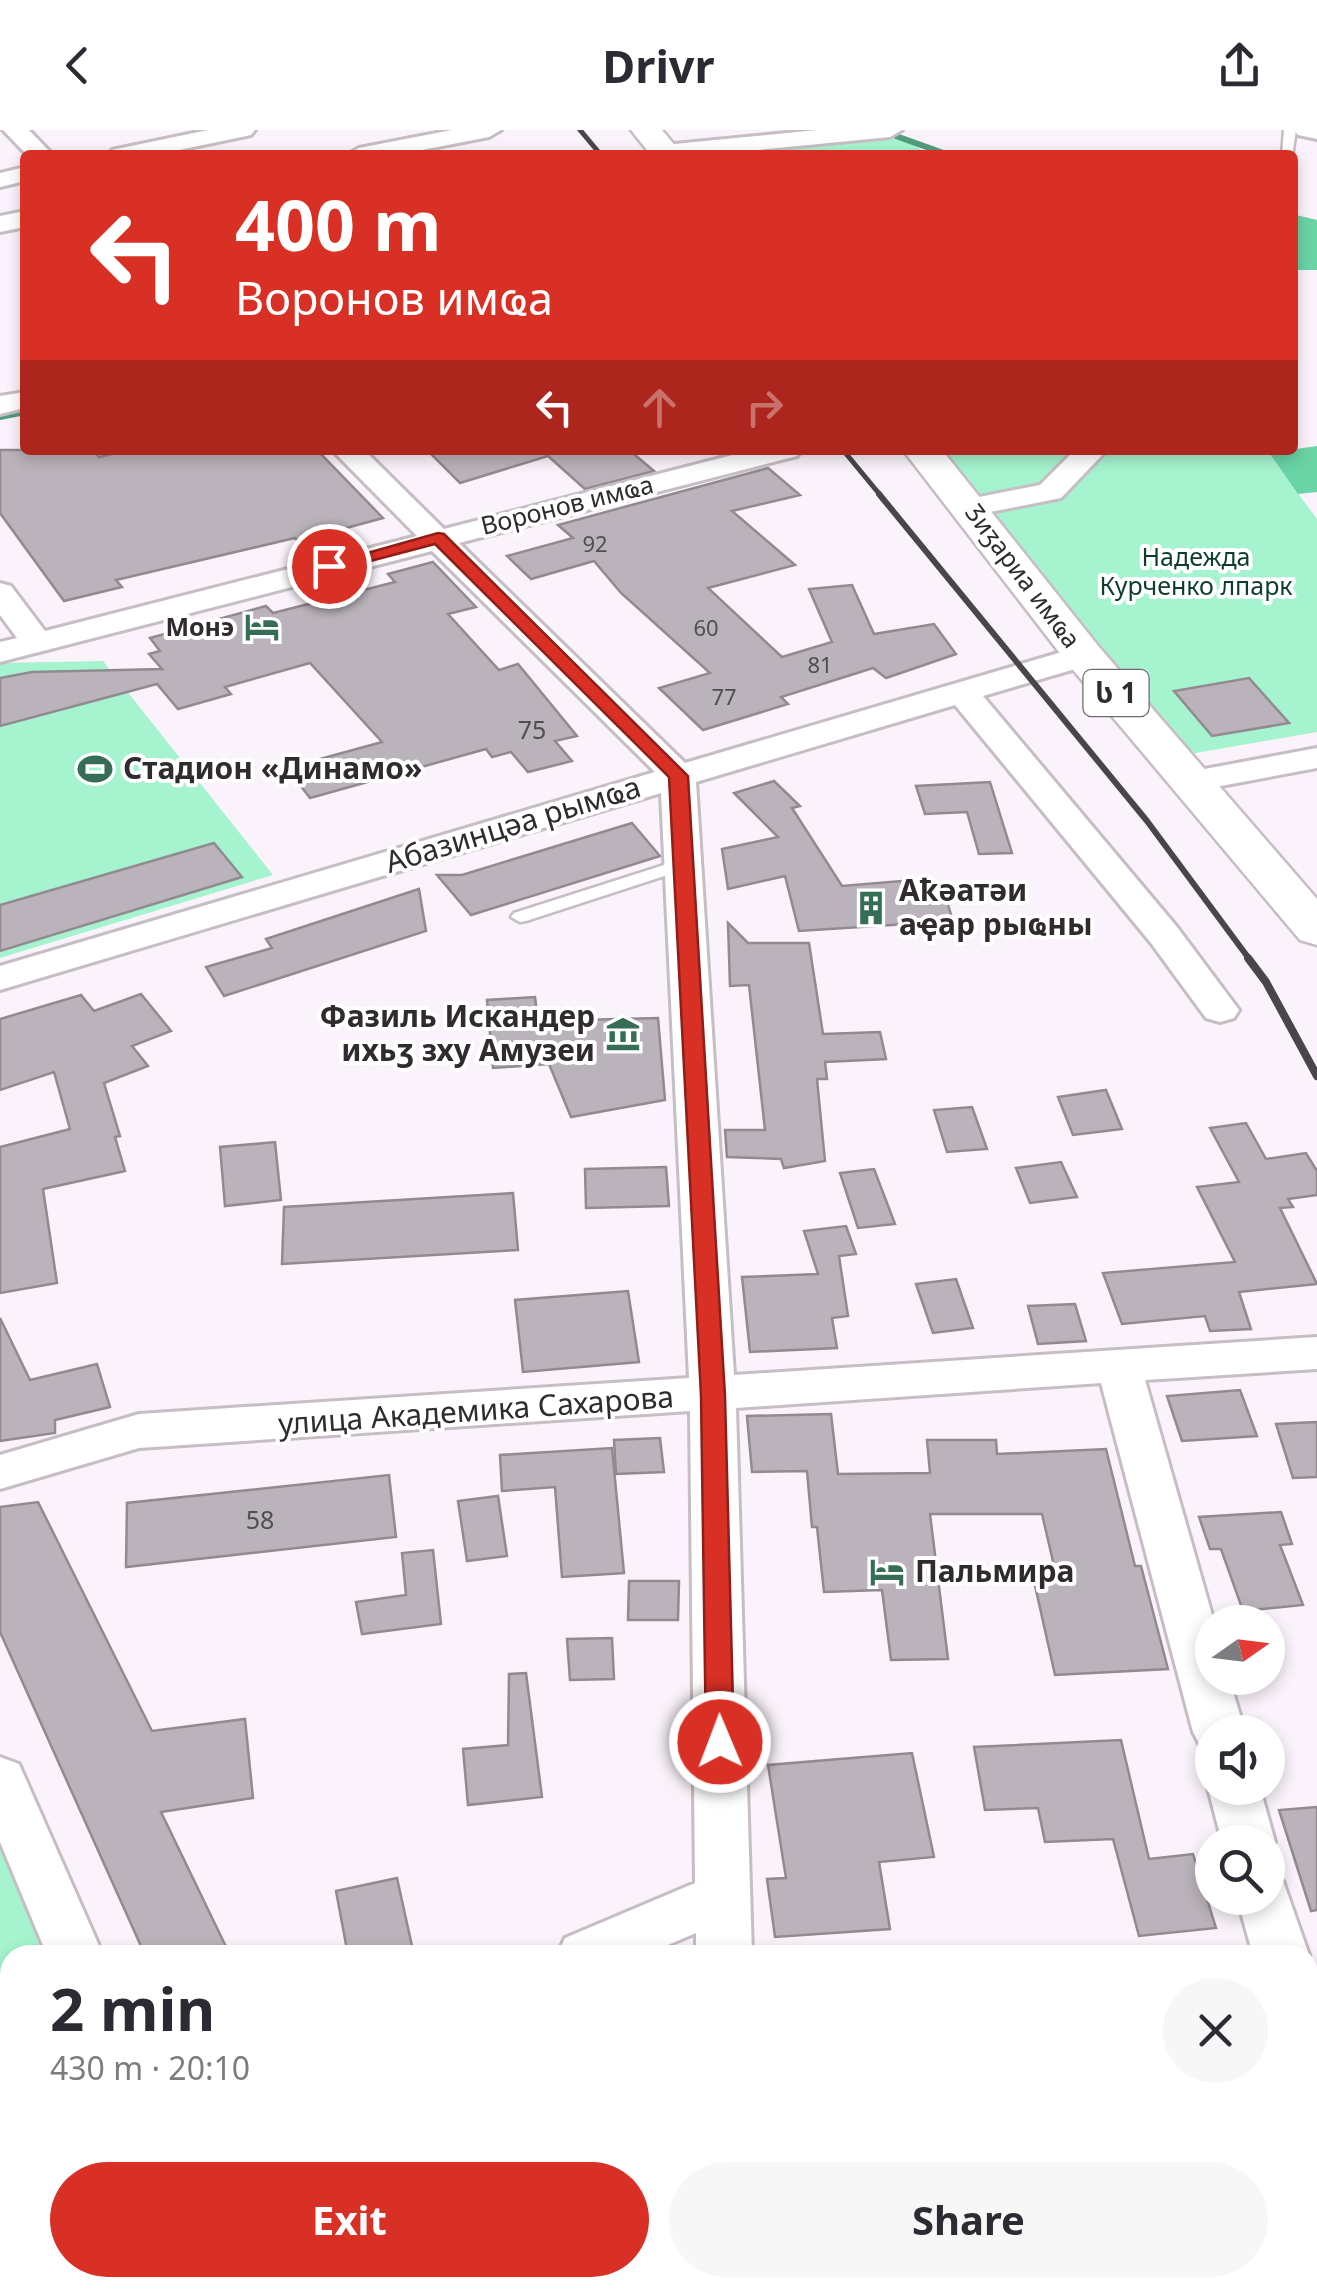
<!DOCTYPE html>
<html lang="en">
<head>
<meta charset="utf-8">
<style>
  body { margin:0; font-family:"Noto Sans","Noto Sans Georgian",sans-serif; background:#f7f7f7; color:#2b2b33; height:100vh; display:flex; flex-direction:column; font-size:38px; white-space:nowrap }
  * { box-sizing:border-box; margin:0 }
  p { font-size:32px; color:#7c7c81 }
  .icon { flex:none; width:55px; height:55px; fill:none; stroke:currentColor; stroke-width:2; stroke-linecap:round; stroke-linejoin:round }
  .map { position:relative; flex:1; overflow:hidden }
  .panel { position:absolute; left:0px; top:1815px; width:1318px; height:352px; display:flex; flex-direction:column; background:#fff; border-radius:30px 30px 0 0; box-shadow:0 5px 15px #0003 }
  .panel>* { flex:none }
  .guide { position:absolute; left:20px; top:20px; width:1278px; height:305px; border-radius:10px; box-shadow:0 5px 15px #0003; background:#d93025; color:#fff; overflow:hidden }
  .needle { width:65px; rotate:76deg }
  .tools { position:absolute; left:1195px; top:1475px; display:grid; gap:20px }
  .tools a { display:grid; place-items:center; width:90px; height:90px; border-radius:50%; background:#fff; box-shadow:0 5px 15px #0003; font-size:50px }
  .pin { position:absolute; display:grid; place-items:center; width:85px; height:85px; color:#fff; margin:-42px; border:5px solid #fff; border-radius:50%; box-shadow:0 2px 10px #0007 }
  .me { position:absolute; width:110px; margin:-55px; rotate:359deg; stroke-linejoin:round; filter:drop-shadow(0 0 8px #0008) }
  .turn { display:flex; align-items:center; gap:35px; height:210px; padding:0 50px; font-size:45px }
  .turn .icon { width:130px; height:130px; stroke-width:2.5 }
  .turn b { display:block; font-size:70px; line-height:85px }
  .lanes { display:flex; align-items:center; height:95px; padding:0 50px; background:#0003; justify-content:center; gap:50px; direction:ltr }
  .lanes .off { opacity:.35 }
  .round { display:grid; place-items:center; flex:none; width:105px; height:105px; border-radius:52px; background:#f7f7f7 }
  .overview { display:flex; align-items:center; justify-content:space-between; height:170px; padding:0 50px }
  h1 { font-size:60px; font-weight:700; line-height:75px }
  .button { display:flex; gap:20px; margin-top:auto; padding:20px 50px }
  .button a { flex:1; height:115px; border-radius:60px; background:#d93025; color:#fff; font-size:40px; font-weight:700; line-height:115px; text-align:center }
  .button a+a { background:#f7f7f7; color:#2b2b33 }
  header { display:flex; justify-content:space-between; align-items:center; height:130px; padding:0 50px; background:#fff; font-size:45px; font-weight:700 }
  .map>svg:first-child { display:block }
</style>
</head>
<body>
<header><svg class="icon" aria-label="back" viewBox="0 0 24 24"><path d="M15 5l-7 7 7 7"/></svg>Drivr<svg class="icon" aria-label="share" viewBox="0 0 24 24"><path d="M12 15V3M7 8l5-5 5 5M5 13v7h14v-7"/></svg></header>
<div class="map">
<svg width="1317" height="2166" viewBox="0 0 1317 2166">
  <rect width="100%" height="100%" fill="#fbf3fb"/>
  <g fill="#a6f4cf">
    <polygon points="904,8 929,25 728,25"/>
    <polygon points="935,320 1266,320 1317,389 1317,602 1190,624"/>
    <polygon points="103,531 273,745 0,828 0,533"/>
    <polygon points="0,1696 56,1825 10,1825 10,1867 0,1871"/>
  </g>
  <g fill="#6ad4a6">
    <polygon points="1292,84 1317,90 1317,140 1293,140"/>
    <polygon points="1317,316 1317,362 1298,364 1269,323"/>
  </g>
  <polygon fill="#62cc9f" stroke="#539c7d" stroke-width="2.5" points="10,2018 10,2158 110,2158 91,2166 10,2166 0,2136 0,2022"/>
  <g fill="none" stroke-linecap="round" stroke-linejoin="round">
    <g stroke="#539c7d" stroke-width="6">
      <polyline points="879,0 949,25"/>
      <polyline points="0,287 25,282"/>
    </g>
  </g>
  <g fill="#bbb3bb" stroke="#928a91" stroke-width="2.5">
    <polygon points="0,320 93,320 99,327 129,320 317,320 383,388 298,411 295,408 116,450 122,457 64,471 0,383"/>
    <polygon points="427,320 629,320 654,341 585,359 548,326 460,353"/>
    <polygon points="768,338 800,365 732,381 795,435 708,458 782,527 832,512 809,459 852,455 874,504 934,494 956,524 886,548 873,538 781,567 788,574 703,600 659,558 710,543 621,463 594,431 531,449 507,426 573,408 558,395"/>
    <polygon points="433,432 476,477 448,484 499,540 518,534 577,606 555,611 572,631 528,642 511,622 492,627 486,619 310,668 287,638 382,612 310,533 225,557 231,564 178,579 157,554 0,596 0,548 32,542 162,539 149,524 160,521 150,508 266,476 273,483 395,452 388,444"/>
    <polygon points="1249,548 1289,593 1212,606 1174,561"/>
    <polygon points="774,651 800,676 792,678 842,756 901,751 902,757 942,755 953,791 799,801 785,746 728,759 722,719 778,707 734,663"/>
    <polygon points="990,652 1012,723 979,724 967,682 925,684 916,656"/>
    <polygon points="632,693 660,726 471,785 437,745 462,745"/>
    <polygon points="214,713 242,747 0,821 0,775"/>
    <polygon points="419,759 426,801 224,866 206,837 272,818 266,809"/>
    <polygon points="728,793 748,813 809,813 823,904 880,902 886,929 825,932 827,949 817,949 825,1031 784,1038 781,1029 727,1027 725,1000 765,1000 749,855 730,856"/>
    <polygon points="141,864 171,901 132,916 148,936 104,953 120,1006 115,1007 125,1041 43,1059 57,1153 0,1163 0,1017 70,999 54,942 0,960 0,889 81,865 94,881"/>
    <polygon points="535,867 538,891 658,888 665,970 571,987 549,934 493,938 487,870"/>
    <polygon points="1106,960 1122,999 1073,1005 1058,967"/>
    <polygon points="972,977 987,1019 947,1022 934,980"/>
    <polygon points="1246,993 1266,1029 1306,1023 1317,1041 1317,1065 1288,1069 1293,1077 1280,1078 1317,1154 1239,1162 1251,1199 1210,1201 1205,1186 1122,1194 1103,1143 1235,1132 1197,1057 1239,1052 1210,998"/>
    <polygon points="275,1012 281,1070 225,1076 220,1017"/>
    <polygon points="1061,1032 1077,1067 1030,1073 1016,1038"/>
    <polygon points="666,1037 669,1076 586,1078 585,1039"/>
    <polygon points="874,1039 895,1094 858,1098 840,1043"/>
    <polygon points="513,1063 518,1120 282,1134 284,1077"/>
    <polygon points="846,1096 856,1124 839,1126 848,1186 832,1188 837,1218 750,1222 742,1147 818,1144 804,1101"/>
    <polygon points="956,1149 973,1198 933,1203 916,1154"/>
    <polygon points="628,1161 639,1232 523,1242 515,1170"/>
    <polygon points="1075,1174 1086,1211 1038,1214 1028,1176"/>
    <polygon points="0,1188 30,1250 97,1234 110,1277 55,1290 55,1303 0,1311"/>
    <polygon points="1240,1260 1257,1306 1182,1311 1167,1266"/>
    <polygon points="831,1284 838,1344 930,1343 927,1310 996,1310 997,1324 1106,1319 1135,1436 1141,1436 1168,1539 1055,1545 1032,1442 1055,1440 1042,1384 930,1384 948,1529 891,1530 882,1460 824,1462 817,1397 812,1397 807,1341 752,1342 747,1286"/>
    <polygon points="1317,1292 1317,1347 1293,1348 1276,1294"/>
    <polygon points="660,1308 664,1342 616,1344 614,1310"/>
    <polygon points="612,1318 624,1443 562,1447 555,1357 502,1361 500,1325"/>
    <polygon points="389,1345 396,1407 126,1437 127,1373"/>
    <polygon points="498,1366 507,1426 467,1431 458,1371"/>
    <polygon points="38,1372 152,1601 245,1589 253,1668 161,1682 230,1825 145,1825 0,1502 0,1377"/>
    <polygon points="1281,1382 1292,1414 1280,1415 1303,1475 1243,1481 1221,1419 1210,1419 1199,1387"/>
    <polygon points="433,1420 441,1494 362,1504 356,1472 406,1465 402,1423"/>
    <polygon points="629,1451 679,1451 678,1490 628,1490"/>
    <polygon points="612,1508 614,1549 570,1550 567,1509"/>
    <polygon points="526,1543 542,1667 468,1675 463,1619 508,1615 509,1544"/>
    <polygon points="1121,1610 1149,1729 1193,1724 1216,1798 1139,1806 1113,1709 1045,1712 1038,1678 985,1680 974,1617"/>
    <polygon points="912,1623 934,1727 879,1732 890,1799 775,1807 767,1749 786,1748 768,1635"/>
    <polygon points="1317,1677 1317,1780 1311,1781 1279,1680"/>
    <polygon points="397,1748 414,1825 348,1825 336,1761"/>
  </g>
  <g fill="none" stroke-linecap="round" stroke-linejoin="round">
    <g stroke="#c6bdc5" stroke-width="5">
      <g id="service">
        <polygon points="1284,0 1296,0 1292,27 1282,25"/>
        <polygon points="683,729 692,734 689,738 526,791 520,792 511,787 514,783"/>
      </g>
    </g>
    <g stroke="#c6bdc5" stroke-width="6">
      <g id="minor">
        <polygon points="3,0 29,0 53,25 27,25"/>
        <polygon points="208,0 255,0 251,5 155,25 108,25 112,20"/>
        <polygon points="452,0 501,0 489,7 396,25 347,25 359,18"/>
        <polygon points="817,0 902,0 890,7 707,25 652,22 664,15"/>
        <polygon points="1294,0 1317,0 1317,9 1298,5"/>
        <polygon points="25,37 25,51 0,57 0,43"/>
        <polygon points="25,81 25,97 0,102 0,86"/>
        <polygon points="25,262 25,278 0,284 0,266"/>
        <polygon points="332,320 364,320 444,399 752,320 802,320 797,326 459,413 685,633 1072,519 1096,519 1100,526 1096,533 983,566 1177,797 1239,880 1234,888 1220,892 1206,888 1151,813 955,575 696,652 734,1245 1317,1207 1317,1239 1145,1250 1214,1492 1212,1548 1229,1548 1245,1602 1212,1602 1212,1621 1201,1617 1193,1602 1101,1253 736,1278 752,1825 696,1825 696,1803 644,1825 557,1825 565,1808 695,1753 690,1281 139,1318 0,1359 0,1325 139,1284 689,1248 661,663 0,860 0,836 655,642 432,421 0,532 0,512 17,508 0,485 0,453 11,456 45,501 417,406"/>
        <polygon points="1075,320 1107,320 1061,368 970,386 959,383 955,377 959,371 1040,355"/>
        <polygon points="1317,618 1317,638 1194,661 1182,658 1177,651 1182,644 1194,641"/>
        <polygon points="0,1627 19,1634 103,1825 47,1825 0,1712"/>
        <polygon points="1212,1648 1212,1658 1260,1658 1275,1712 1268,1727 1268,1712 1222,1712 1208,1658"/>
        <polygon points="1268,1746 1283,1751 1309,1825 1308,1828 1253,1825 1237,1768 1268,1768"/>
        <polygon points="1308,1889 1317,1893 1317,1974 1308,1971"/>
        <polygon points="185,2158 247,2158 251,2166 189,2166"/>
        <polygon points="482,2158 545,2158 549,2166 486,2166"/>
        <polygon points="777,2158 844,2158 848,2166 781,2166"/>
      </g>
    </g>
    <g stroke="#c6bdc5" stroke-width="5">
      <g id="trunk">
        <polygon points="631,0 662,0 683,25 651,25"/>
        <polygon points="903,320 942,320 1099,517 1317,769 1317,815 1300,810 1069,535"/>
      </g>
    </g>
    <use href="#service" fill="#fff" fill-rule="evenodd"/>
    <use href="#minor" fill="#fff" fill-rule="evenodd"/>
    <use href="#trunk" fill="#fff" fill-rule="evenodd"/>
    <g stroke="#4a4549" stroke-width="5">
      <polyline points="580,0 601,25"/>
      <polyline points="843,320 881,366"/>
    </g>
    <polyline stroke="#4a4549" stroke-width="6" points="879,364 1147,691 1250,830"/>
    <polyline stroke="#4a4549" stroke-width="8" points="1248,828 1266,852 1317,946"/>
  </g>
  <polygon fill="#d93025" stroke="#8d1f18" stroke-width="2.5" points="438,403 444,404 688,646 725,1266 734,1612 730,1620 720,1624 710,1620 706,1612 701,1266 669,647 435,414 329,442 321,436"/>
  <defs>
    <g id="hotel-bare" transform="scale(2.7)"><path d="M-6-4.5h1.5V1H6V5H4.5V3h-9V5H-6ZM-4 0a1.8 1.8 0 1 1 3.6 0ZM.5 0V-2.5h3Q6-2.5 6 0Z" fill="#366e55" stroke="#fff" stroke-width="2.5" paint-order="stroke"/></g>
    <g id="stadium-bare" transform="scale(2.7)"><path d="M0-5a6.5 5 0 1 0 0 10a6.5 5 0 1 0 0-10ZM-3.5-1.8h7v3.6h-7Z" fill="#366e55" stroke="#fff" stroke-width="2.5" paint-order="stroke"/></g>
    <g id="building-bare" transform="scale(2.7)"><path d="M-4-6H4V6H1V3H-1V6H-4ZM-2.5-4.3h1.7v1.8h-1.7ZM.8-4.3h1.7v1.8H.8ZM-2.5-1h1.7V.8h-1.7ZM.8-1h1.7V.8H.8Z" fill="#366e55" stroke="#fff" stroke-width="2.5" paint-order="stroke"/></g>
    <g id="museum-bare" transform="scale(2.7)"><path d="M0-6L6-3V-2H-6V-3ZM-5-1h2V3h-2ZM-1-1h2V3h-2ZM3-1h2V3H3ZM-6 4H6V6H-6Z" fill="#366e55" stroke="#fff" stroke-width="2.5" paint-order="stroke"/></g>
  </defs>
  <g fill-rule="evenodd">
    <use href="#hotel-bare" x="262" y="497"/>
    <use href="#stadium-bare" x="95" y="639"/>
    <use href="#building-bare" x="871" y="778"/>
    <use href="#museum-bare" x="623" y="904"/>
    <use href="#hotel-bare" x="887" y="1442"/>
  </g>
  <g text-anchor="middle" stroke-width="8" stroke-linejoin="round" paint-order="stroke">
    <g font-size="22" fill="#524d51">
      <text x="595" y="422">92</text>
      <text x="706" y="506">60</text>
      <text x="820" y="543">81</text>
      <text x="724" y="575">77</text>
    </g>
    <g font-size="25" fill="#2f2b2e" stroke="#fff">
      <text transform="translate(567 375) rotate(-14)" y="9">Воронов имҩа</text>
      <text transform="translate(1023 446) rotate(53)" y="9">Ӡиӡариа имҩа</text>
    </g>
    <g font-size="25" fill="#0f3e2c" stroke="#fff">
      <text x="1196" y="436">Надежда<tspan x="1196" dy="29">Курченко лпарк</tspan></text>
    </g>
    <g font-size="25" font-weight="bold" fill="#2f2b2e" stroke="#fff" text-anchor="end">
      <text x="234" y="506">Монэ</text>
    </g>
    <g font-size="25" fill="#524d51">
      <text x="532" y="609">75</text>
      <text x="260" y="1399">58</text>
    </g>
    <rect fill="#fff" stroke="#6d6b6d" stroke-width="2.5" x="1083.5" y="540" width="65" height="46" rx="8"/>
    <g font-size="28" font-weight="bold" fill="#2f2b2e">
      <text x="1116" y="573">ს 1</text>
    </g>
    <g font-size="30" font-weight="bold" fill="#2f2b2e" stroke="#fff" text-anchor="start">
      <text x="123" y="649">Cтадион «Динамо»</text>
      <text x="899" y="771">Аҟәатәи<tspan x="899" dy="34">аҿар рыҩны</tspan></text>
      <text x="595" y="897" text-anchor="end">Фазиль Искандер<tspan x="595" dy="34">ихьӡ зху Амузеи</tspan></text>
      <text x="915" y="1452">Пальмира</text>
    </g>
    <g font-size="30" fill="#2f2b2e" stroke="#fff">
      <text transform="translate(513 695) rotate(-17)" y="10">Абазинцәа рымҩа</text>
      <text transform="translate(476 1281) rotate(-4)" y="10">улица Академика Сахарова</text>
    </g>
  </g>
</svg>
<div class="tools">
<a><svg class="needle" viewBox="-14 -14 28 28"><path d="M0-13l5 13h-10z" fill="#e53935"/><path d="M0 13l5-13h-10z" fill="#7c7c81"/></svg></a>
<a><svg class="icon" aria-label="sound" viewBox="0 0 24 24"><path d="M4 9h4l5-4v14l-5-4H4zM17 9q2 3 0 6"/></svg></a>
<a><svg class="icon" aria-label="search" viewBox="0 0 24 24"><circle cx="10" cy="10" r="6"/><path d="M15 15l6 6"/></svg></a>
</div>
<div class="pin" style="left:329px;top:436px;background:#d93025"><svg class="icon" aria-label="arrive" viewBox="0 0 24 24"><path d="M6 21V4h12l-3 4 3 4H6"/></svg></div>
<svg class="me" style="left:720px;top:1612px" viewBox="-20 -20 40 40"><circle r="17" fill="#d93025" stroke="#fff" stroke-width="3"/><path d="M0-11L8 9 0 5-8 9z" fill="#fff"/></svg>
<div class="guide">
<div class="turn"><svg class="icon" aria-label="left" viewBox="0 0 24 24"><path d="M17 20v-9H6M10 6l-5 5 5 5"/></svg><div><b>400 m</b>Воронов имҩа</div></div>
<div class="lanes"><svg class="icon" aria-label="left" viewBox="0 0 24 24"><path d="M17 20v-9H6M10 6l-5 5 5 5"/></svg><svg class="icon off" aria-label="ahead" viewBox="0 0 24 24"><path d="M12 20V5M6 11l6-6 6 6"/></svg><svg class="icon off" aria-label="right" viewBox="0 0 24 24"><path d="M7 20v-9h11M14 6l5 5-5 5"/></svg></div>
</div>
<section class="panel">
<div class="overview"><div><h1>2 min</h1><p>430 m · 20:10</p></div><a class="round"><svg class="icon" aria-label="close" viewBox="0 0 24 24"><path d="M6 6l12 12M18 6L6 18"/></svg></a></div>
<div class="button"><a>Exit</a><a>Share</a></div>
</section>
</div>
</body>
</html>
